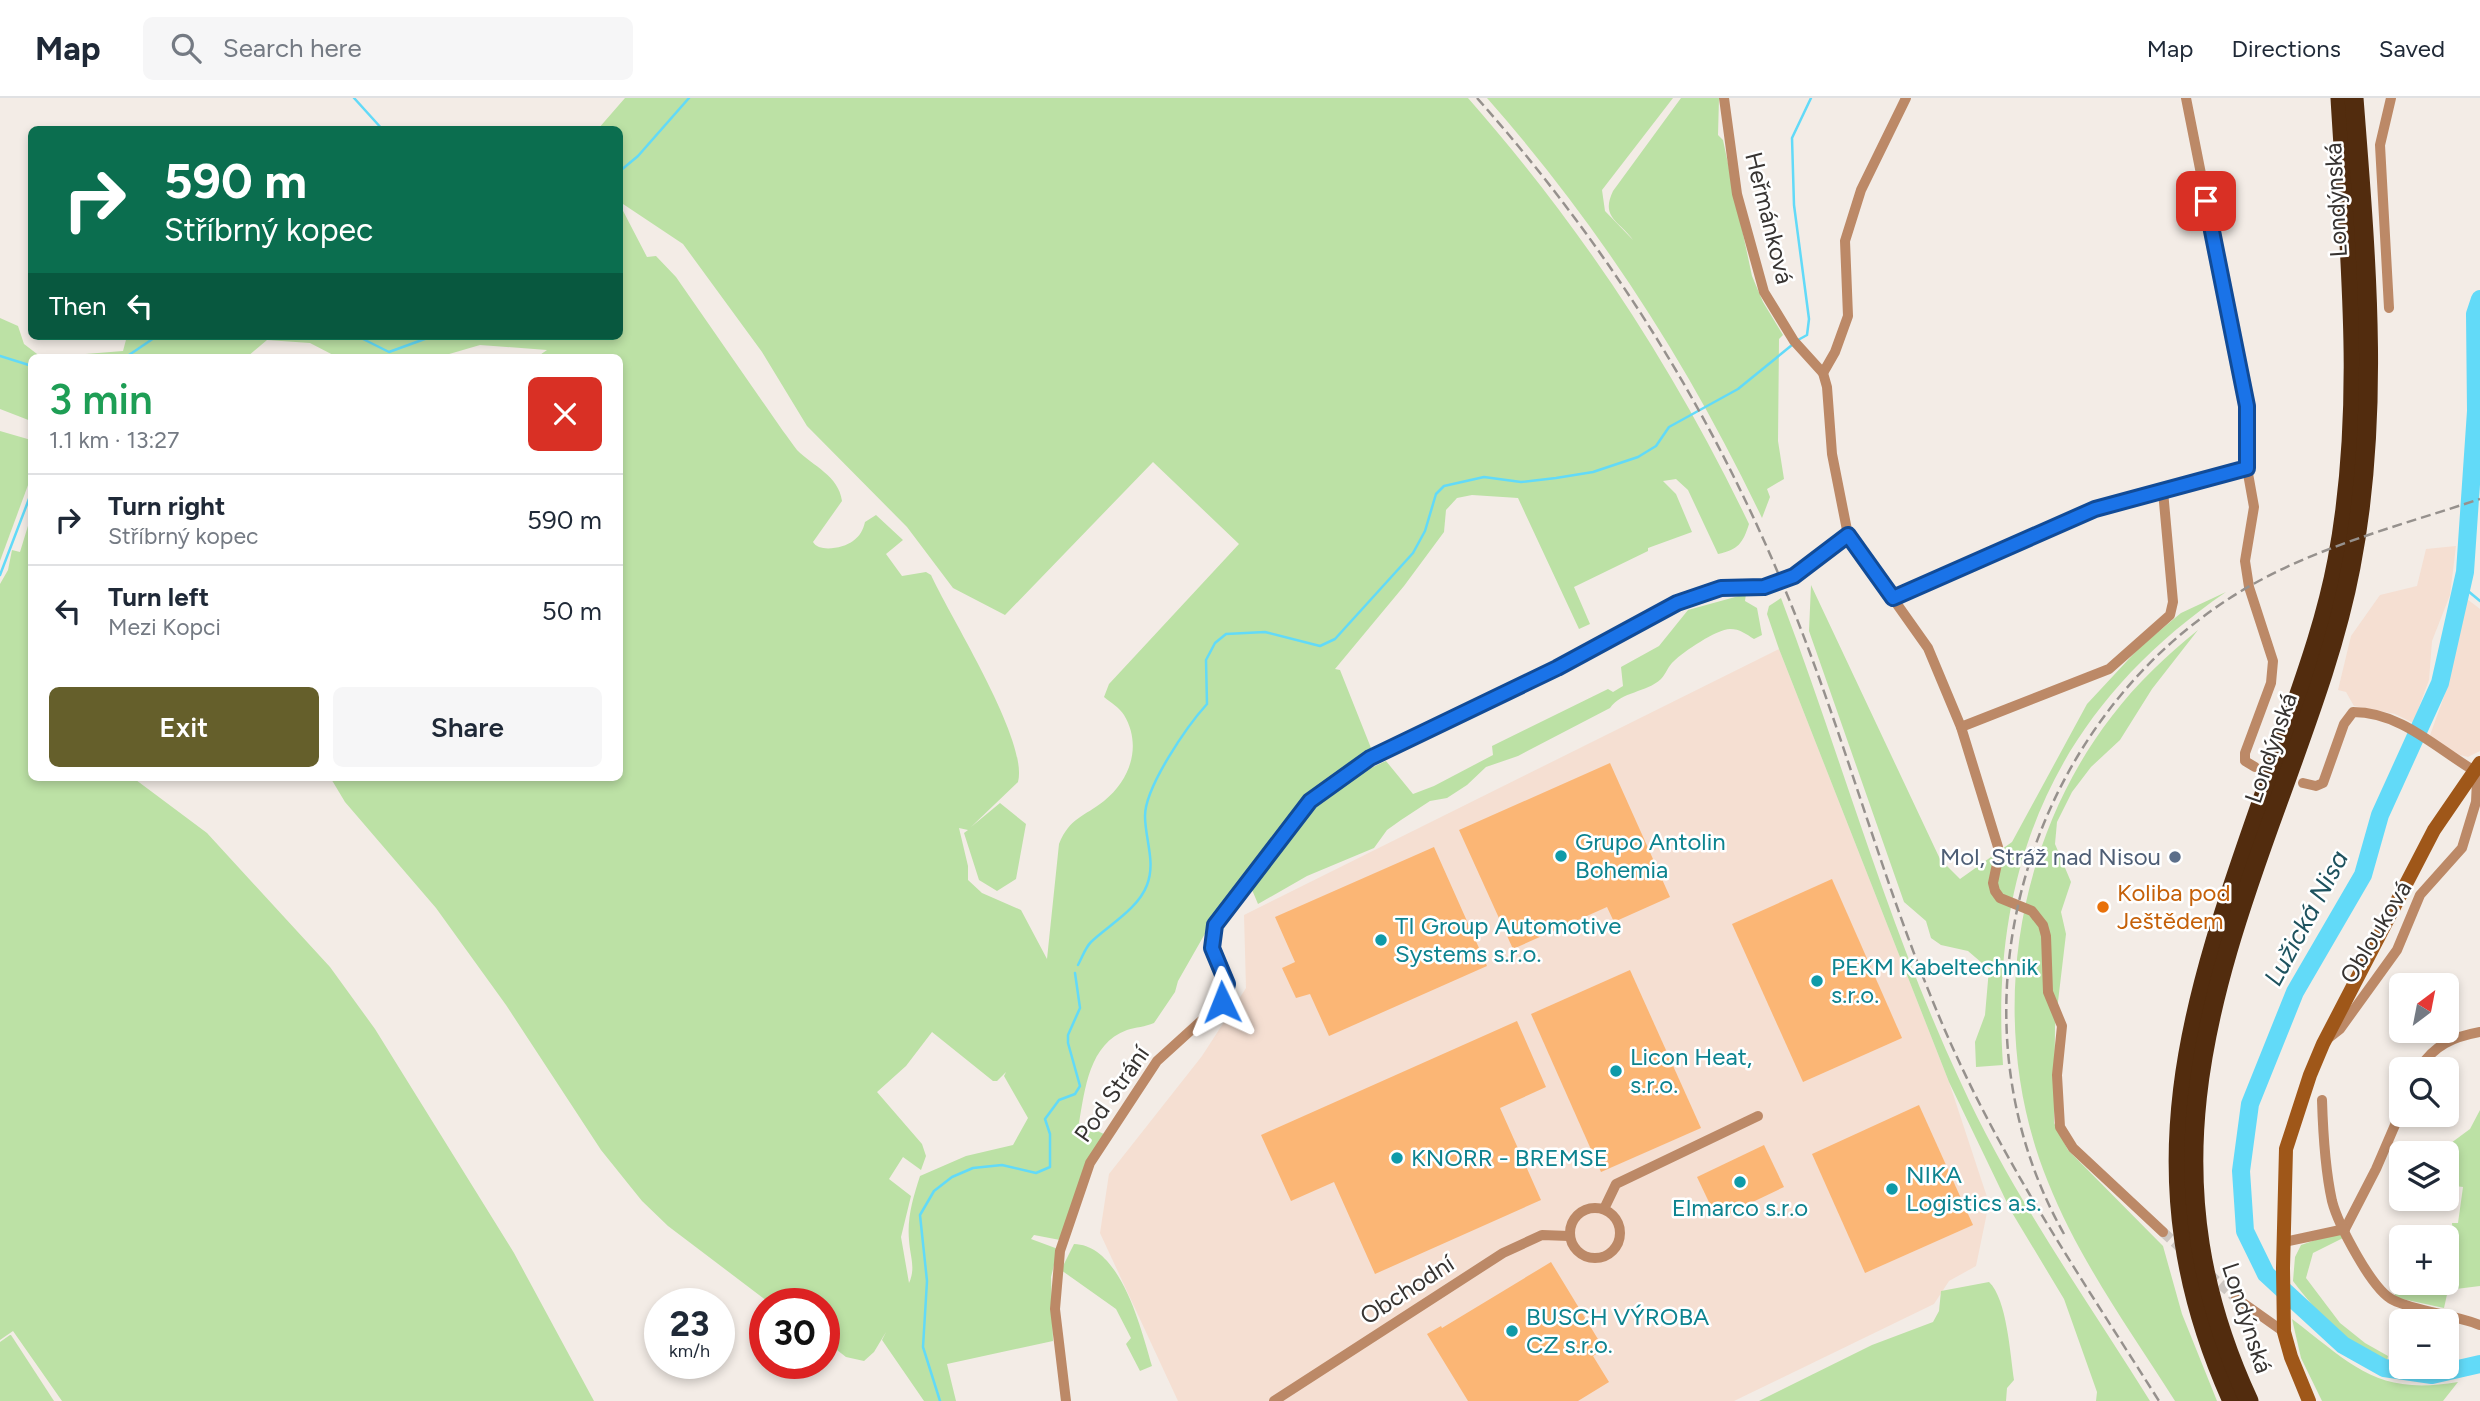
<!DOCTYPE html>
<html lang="en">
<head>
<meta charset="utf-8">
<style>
  body { margin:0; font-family:Figtree,sans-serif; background:#f6f6f7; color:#1f2937; height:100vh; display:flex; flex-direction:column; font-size:26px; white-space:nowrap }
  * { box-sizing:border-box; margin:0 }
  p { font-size:23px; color:#747a83 }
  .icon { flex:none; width:38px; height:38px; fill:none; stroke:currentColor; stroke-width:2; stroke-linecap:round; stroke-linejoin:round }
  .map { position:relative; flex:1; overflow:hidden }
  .panel { position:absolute; left:28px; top:256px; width:595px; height:427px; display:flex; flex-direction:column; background:#fff; border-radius:10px; box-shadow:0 4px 10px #0003 }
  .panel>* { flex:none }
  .banner { position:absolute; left:28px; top:28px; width:595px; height:214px; border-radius:10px; box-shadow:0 4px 10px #0003; background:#0b6e4f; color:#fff; overflow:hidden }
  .needle { width:46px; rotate:32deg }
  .fabs { position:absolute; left:2389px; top:875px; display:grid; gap:14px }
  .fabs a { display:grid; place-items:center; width:70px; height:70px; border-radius:10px; background:#fff; box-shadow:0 4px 10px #0003; font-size:35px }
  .speed { position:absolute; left:644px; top:1190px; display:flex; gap:14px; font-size:35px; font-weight:700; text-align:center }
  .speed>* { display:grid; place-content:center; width:91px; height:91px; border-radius:50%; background:#fff; box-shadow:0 4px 10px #0003; line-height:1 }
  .speed small { font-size:18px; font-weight:400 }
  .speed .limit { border:10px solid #d22; background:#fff; color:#111 }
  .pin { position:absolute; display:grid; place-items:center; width:60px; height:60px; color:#fff; margin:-30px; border-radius:14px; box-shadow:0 4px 10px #0006 }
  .me { position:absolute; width:77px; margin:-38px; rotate:358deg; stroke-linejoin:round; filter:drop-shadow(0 0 5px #0008) }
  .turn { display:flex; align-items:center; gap:24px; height:147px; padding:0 21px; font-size:32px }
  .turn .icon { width:91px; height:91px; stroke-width:2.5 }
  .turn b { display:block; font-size:49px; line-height:60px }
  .then { display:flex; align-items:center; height:66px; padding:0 21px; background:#0003; gap:14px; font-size:26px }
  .round { display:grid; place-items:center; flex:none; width:74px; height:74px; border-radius:10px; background:#f6f6f7 }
  .overview { display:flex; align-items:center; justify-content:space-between; height:119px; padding:0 21px }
  h1 { font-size:42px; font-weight:600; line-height:52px; color:#1e9e55 }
  .cta { display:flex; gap:14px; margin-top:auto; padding:14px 21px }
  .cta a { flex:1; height:80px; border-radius:10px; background:#655f2b; color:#fff; font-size:28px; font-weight:600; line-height:80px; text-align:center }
  .cta a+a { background:#f6f6f7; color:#1f2937 }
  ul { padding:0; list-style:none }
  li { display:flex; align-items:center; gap:21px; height:91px; padding:0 21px; border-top:2px solid #e0e1e3 }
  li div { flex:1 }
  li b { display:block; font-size:26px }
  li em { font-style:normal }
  header { display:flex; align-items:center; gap:42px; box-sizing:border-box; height:98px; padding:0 35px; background:#fff; border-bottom:2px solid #e0e1e3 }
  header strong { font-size:33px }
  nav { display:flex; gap:38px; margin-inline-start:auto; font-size:24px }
  .search { width:490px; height:63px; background:#f6f6f7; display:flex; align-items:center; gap:18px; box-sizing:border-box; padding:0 24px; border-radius:10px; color:#747a83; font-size:26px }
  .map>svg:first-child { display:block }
</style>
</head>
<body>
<header>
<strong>Map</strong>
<div class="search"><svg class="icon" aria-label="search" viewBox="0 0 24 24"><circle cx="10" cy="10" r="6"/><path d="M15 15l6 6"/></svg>Search here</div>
<nav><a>Map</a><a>Directions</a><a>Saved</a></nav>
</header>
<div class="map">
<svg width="2480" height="1303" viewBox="0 0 2480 1303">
  <rect width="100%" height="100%" fill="#f3ece6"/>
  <g fill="#f5dfd2">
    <polygon points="2456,448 2450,497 2432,543 2429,582 2413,625 2395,616 2354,608 2346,594 2338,592 2351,538 2380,497 2417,488 2426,451"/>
    <polygon points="2467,501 2480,511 2480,653 2468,659 2456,656 2429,640 2445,596 2453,546"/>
    <polygon points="1779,551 1949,984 1989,1105 1976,1168 1949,1183 1934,1206 1734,1303 1178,1303 1100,1135 1109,1076 1202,958 1246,890 1244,817"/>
  </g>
  <g fill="#bce1a5" fill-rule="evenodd">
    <path d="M625,0H1468C1583,131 1673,268 1749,426C1743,445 1738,452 1718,456L1688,392L1676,381L1663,383L1676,396L1692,434L1648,450V453L1574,489L1590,526L1579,531L1518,400L1472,397L1457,400L1446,412L1444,434L1404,488L1335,571L1340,572L1371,650L1288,724L1223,804L1178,883L1175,894L1154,925C1145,929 1136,929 1127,932C1089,946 1085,991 1079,1025L1104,1036L1060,1142L1034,1137L1031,1141L1058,1151L1051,1179L1053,1243L947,1266L956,1303H924L882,1242L886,1234L874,1254L864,1263L846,1259L824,1242V1206H771L668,1128L642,1103L601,1052L506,907L436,810L345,704L330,679H620V259H537L547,252L480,247L439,259H337L310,245L267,242L247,259H48L123,253L127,238H620V107L647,159L656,158L676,179L783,333C788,339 792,346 797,352C813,368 839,378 842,403L813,444C819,455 844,450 853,443C860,438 863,432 865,424L876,417L903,442L886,456L902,478L926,474L931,477C950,519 1029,643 1018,684L971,729L1000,705L1026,726L1016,781L997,793L979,782L964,735L968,732L959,730L968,768V782L982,795L1021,812L1047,861L1059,746C1070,719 1084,719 1104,703C1131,681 1142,647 1124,617C1120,610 1110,604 1104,599L1109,586L1239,446L1153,364L1005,517L953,490L907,429L807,328L762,254L683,146L620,104V32L598,31ZM932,934L993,983H997L1006,974L1004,978L1028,1020L1013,1047L966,1058L920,1078C913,1100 907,1119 909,1142C910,1158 916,1170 909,1185L901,1139L911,1098L889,1081L903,1059L921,1072L926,1058L922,1046L877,994L906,968Z"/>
    <path d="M1487,0H1673L1602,92L1605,113L1633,142C1620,123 1600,120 1613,93L1681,0H1719L1718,37L1723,42L1752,178L1763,204L1783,237L1779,241L1778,343L1784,381L1767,391L1770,399L1762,420C1689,267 1599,127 1487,0Z"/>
    <polygon points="0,220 18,228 24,246 41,259 32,259 31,323 0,311"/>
    <polygon points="0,333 31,342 31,379 0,463"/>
    <polygon points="31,418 32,679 132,679 207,735 330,869 375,931 514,1155 594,1303 62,1303 13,1233 0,1242 0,486 8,472 12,452 20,454"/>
    <path d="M1811,487L1940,761L1960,781L2012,744L2087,606L2140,549L2181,515L2226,494C2058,609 1989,766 2003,967L1976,969L1975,944L1985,917L1989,871L1968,853L1941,847L1931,840L1926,823L1904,804L1809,533Z"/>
    <path d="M1746,496L1745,503L1757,510L1762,537L1754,541C1746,536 1740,531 1730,531C1717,531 1683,554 1674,563C1668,568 1666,576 1661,581C1646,595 1622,593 1610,610L1518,658L1486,669L1467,687L1447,700L1430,703L1401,722L1387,732L1374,750L1307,778L1258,806L1250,787C1291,732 1321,691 1386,663L1413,696L1434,688L1493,657L1492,648L1608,591L1613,594L1623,588L1621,569L1659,548L1688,512Z"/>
    <path d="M1781,500C1842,661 1888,829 1961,985C2012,1097 2085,1199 2150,1303H2096L2097,1294L2064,1201L2011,1113L1949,984L1779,551L1767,516L1769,508Z"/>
    <path d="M2198,532L2152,591L2120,642L2091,669L2072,694L2057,724L2055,746L2071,784L2061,814L2066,836L2055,929L2054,1025L2068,1052L2163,1148L2182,1216L2217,1303H2175C2130,1232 2079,1162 2048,1084C1986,932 2012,747 2112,618C2137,585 2166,558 2198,532Z"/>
    <polygon points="2480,1012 2480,1188 2448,1192 2444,1210 2393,1199 2404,1185 2446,1185 2447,1178 2455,1178 2452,1125 2458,1125 2463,1089 2447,1087 2445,1055 2451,1045 2470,1031"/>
    <path d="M2336,1135L2341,1136L2343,1140L2313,1155L2306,1180L2340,1225L2365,1245L2388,1258L2387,1264C2349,1253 2317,1214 2293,1183L2295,1159L2301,1147Z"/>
    <path d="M1074,1146C1121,1147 1141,1231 1152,1268L1140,1273L1126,1246L1131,1240L1116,1211L1061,1172Z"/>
    <path d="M1989,1184C2007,1201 2010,1256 2014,1282L2007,1290L2006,1303H1759L1872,1247L1933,1224L1939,1213L1941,1193Z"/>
    <path d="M2292,1221C2353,1267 2376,1298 2458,1284L2443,1303H2322L2301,1260Z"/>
    <polygon points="10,1237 11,1237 54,1303 0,1303 0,1244"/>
  </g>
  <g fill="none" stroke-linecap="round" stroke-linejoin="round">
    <g stroke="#62daf8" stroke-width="2.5">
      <polyline points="354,0 383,32"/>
      <polyline points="620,73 638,58 689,0"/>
      <polyline points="357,238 389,254 433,238"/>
      <polyline points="1798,242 1807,237 1809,221 1794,107 1792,40 1811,0"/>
      <polyline points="0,258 32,268"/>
      <polyline points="126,259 157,238"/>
      <polyline points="0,477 32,393"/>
      <polyline points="2462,488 2480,503"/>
      <path d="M1078,867C1082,860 1085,850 1091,844C1109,827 1138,811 1147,787C1156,764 1145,741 1145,718C1145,689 1187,628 1207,606L1206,562L1215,545L1226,536L1265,534L1320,548L1335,541L1413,455L1425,433L1436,396L1444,388L1484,379L1521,384L1556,380L1593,374L1638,359L1656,348L1669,329L1738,291L1792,247"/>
      <polyline points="940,1303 923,1249 927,1183 920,1117 934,1093 952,1079 973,1070 1002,1067 1036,1075 1050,1069 1050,1036 1045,1021 1059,1002 1075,996 1080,988 1068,945 1068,937 1080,910 1075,875"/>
    </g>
    <polyline stroke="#62daf8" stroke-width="18" points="2480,201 2475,216 2476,313 2465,474 2440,585 2380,717 2363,777 2295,894 2250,1006 2241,1073 2245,1133 2266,1176 2343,1247 2384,1270 2432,1277 2480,1266"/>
  </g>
  <g fill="#fbb675">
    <polygon points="1610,665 1670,799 1614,824 1607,809 1513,851 1459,732"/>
    <polygon points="1434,749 1487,868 1329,938 1310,896 1296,900 1282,870 1295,864 1275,819"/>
    <polygon points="1832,781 1902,940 1803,984 1732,826"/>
    <polygon points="1630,872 1701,1030 1601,1074 1531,916"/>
    <polygon points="1517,923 1546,989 1500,1010 1541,1102 1375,1176 1334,1084 1291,1103 1261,1037"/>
    <polygon points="1919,1007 1973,1127 1865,1175 1812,1056"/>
    <polygon points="1764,1047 1784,1089 1717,1121 1697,1079"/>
    <polygon points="1551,1164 1604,1251 1593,1258 1609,1284 1578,1303 1468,1303 1427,1236 1441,1228 1442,1230"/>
  </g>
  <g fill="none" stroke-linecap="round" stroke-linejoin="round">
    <g stroke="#cdc7c2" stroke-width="10" stroke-dasharray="10 5" stroke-linecap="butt">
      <polyline points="2163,1134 2184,1153"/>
      <polyline points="2209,1176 2236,1200"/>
    </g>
    <g stroke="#bc8967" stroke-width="10">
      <polyline points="1724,0 1737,96 1764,194 1794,243 1823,275 1827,289 1832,356 1848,437 1928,550 1961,629 1998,749 1998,761 1993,785 1995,793 2000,800 2032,813 2043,827 2046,838 2048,894 2062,928 2057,977 2060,1029 2073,1050 2163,1134"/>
      <polyline points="2186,0 2247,308 2247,370 2254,409 2245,463 2249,489 2273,563 2271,585 2245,655 2245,663 2255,669"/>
      <polyline points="2389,210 2380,47 2391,0"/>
      <polyline points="1823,275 1835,254 1848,218 1845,143 1861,92 1906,0"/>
      <polyline points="1893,500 2095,411 2247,370"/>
      <polyline points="1961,629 2109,571 2170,517 2173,504 2163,393"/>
      <path d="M2303,685L2316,688L2323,685L2344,626L2353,614C2400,614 2435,649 2473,672L2477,682L2476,704L2462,750L2420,797L2397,852L2340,931L2326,942"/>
      <path d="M2419,971C2434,947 2453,939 2480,934"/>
      <path d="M2322,1002C2323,1035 2325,1071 2332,1103C2338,1126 2372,1192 2393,1202C2417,1214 2453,1216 2480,1227"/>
      <circle cx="1595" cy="1135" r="25"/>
      <polyline points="1604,1111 1616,1086 1758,1018"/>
      <polyline points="2345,1131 2376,1071 2401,1013"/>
      <polyline points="2284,1144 2345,1131"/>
      <polyline points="2236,1200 2284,1234"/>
      <polyline points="1066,1303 1055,1211 1060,1153 1090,1065 1157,963 1222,904 1227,886 1212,850 1215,827 1310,703 1370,660 1557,570 1677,505 1722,490 1764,489 1782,484 1794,478 1848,437"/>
      <polyline points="1274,1303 1503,1155 1542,1137 1569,1138"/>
    </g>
    <polyline stroke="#9f5719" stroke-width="14" points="2309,1303 2291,1259 2284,1234 2283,1170 2286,1051 2310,977 2323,946 2434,732 2480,665"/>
    <g stroke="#522c0e" stroke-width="19">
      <path d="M2232,1303C2123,1061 2200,880 2281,648C2302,587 2325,526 2337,462C2366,309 2349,154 2340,0"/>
      <path d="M2249,1303C2148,1085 2202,912 2280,699C2307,624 2336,548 2351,469C2381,314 2366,156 2354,0"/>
    </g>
    <g stroke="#96918d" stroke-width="2.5" stroke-dasharray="10 5" stroke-linecap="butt">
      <path d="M1477,0C1605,144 1707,305 1781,482C1843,628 1881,784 1944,930C2001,1063 2082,1181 2159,1303"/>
      <path d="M2064,1136C1941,918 2023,633 2230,500C2306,451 2396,429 2480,401"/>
    </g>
  </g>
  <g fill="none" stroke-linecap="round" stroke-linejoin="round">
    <g stroke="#114b97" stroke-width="18">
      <polyline id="route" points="1222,904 1227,886 1212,850 1215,827 1310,703 1370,660 1557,570 1677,505 1721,490 1764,489 1794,478 1848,437 1893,500 2095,411 2247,370 2247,308 2206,103"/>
    </g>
    <use href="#route" stroke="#1a73e8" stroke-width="12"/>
  </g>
  <g fill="#0f9aa8" stroke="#fff" stroke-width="2.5">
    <circle cx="1561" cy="758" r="7"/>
    <circle cx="1381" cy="842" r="7"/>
    <circle cx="1817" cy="883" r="7"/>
    <circle cx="1616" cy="973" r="7"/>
    <circle cx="1397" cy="1060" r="7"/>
    <circle cx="1740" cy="1084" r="7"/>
    <circle cx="1892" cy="1091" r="7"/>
    <circle cx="1512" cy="1233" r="7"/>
  </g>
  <circle fill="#5c6f8a" stroke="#fff" stroke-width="2.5" cx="2175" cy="759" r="7"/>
  <circle fill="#e8710a" stroke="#fff" stroke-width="2.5" cx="2103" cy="809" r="7"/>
  <g text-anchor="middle" stroke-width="5" stroke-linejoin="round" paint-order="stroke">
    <g font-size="24" fill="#373432" stroke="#fff">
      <text transform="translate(2336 102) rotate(-93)" y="8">Londýnská</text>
      <text transform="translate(1769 120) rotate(76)" y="8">Heřmánková</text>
      <text transform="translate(2271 650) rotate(-71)" y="8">Londýnská</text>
      <text transform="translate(2376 834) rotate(-59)" y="8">Oblouková</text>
      <text transform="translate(1112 996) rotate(-55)" y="8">Pod Strání</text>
      <text transform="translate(1407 1192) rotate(-33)" y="8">Obchodní</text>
      <text transform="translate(2247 1220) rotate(72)" y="8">Londýnská</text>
    </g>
    <g font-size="24" fill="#0d838f" stroke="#fff" text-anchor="start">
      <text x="1575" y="752">Grupo Antolin<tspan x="1575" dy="28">Bohemia</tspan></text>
      <text x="1395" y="836">TI Group Automotive<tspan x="1395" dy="28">Systems s.r.o.</tspan></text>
      <text x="1831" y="877">PEKM Kabeltechnik<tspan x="1831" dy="28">s.r.o.</tspan></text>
      <text x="1630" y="967">Licon Heat,<tspan x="1630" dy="28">s.r.o.</tspan></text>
      <text x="1411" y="1068">KNORR - BREMSE</text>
      <text x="1906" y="1085">NIKA<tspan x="1906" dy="28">Logistics a.s.</tspan></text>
      <text x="1740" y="1118" text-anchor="middle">Elmarco s.r.o</text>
      <text x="1526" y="1227">BUSCH VÝROBA<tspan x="1526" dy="28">CZ s.r.o.</tspan></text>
    </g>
    <g font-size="24" fill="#4e5e75" stroke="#fff" text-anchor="end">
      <text x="2161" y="767">Mol, Stráž nad Nisou</text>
    </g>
    <g font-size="24" fill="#c56008" stroke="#fff" text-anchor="start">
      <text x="2117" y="803">Koliba pod<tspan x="2117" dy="28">Ještědem</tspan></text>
    </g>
    <g font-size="26" font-style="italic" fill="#1e525e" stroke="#fff">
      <text transform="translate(2306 820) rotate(-62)" y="9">Lužická Nisa</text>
    </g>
  </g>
</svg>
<div class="fabs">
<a><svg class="needle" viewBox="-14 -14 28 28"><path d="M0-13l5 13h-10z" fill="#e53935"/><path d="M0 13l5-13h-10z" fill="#747a83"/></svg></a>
<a><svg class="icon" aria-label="search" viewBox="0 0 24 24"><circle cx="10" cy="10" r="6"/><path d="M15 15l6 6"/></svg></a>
<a><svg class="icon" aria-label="layers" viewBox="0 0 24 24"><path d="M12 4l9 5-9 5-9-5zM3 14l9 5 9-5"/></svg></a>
<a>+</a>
<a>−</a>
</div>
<div class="speed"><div>23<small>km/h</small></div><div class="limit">30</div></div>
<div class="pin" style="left:2206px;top:103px;background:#d93025"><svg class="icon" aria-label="arrive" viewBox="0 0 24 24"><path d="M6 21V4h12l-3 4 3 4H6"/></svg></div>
<svg class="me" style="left:1222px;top:904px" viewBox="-20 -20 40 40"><path d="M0-17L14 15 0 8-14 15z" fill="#1a73e8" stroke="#fff" stroke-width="4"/></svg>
<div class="banner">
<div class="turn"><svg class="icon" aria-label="right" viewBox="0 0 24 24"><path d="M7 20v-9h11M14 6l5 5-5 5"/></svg><div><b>590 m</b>Stříbrný kopec</div></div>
<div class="then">Then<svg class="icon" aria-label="left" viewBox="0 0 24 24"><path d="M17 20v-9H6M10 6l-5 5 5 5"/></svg></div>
</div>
<section class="panel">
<div class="overview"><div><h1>3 min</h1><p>1.1 km · 13:27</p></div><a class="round" style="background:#d93025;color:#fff"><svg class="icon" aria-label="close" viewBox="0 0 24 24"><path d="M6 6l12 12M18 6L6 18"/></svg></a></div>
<ul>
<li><svg class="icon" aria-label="right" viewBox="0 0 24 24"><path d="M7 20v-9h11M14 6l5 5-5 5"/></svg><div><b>Turn right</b><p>Stříbrný kopec</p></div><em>590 m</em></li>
<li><svg class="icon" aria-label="left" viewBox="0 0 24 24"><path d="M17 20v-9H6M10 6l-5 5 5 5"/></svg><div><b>Turn left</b><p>Mezi Kopci</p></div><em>50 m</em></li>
</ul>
<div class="cta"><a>Exit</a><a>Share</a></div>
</section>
</div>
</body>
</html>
